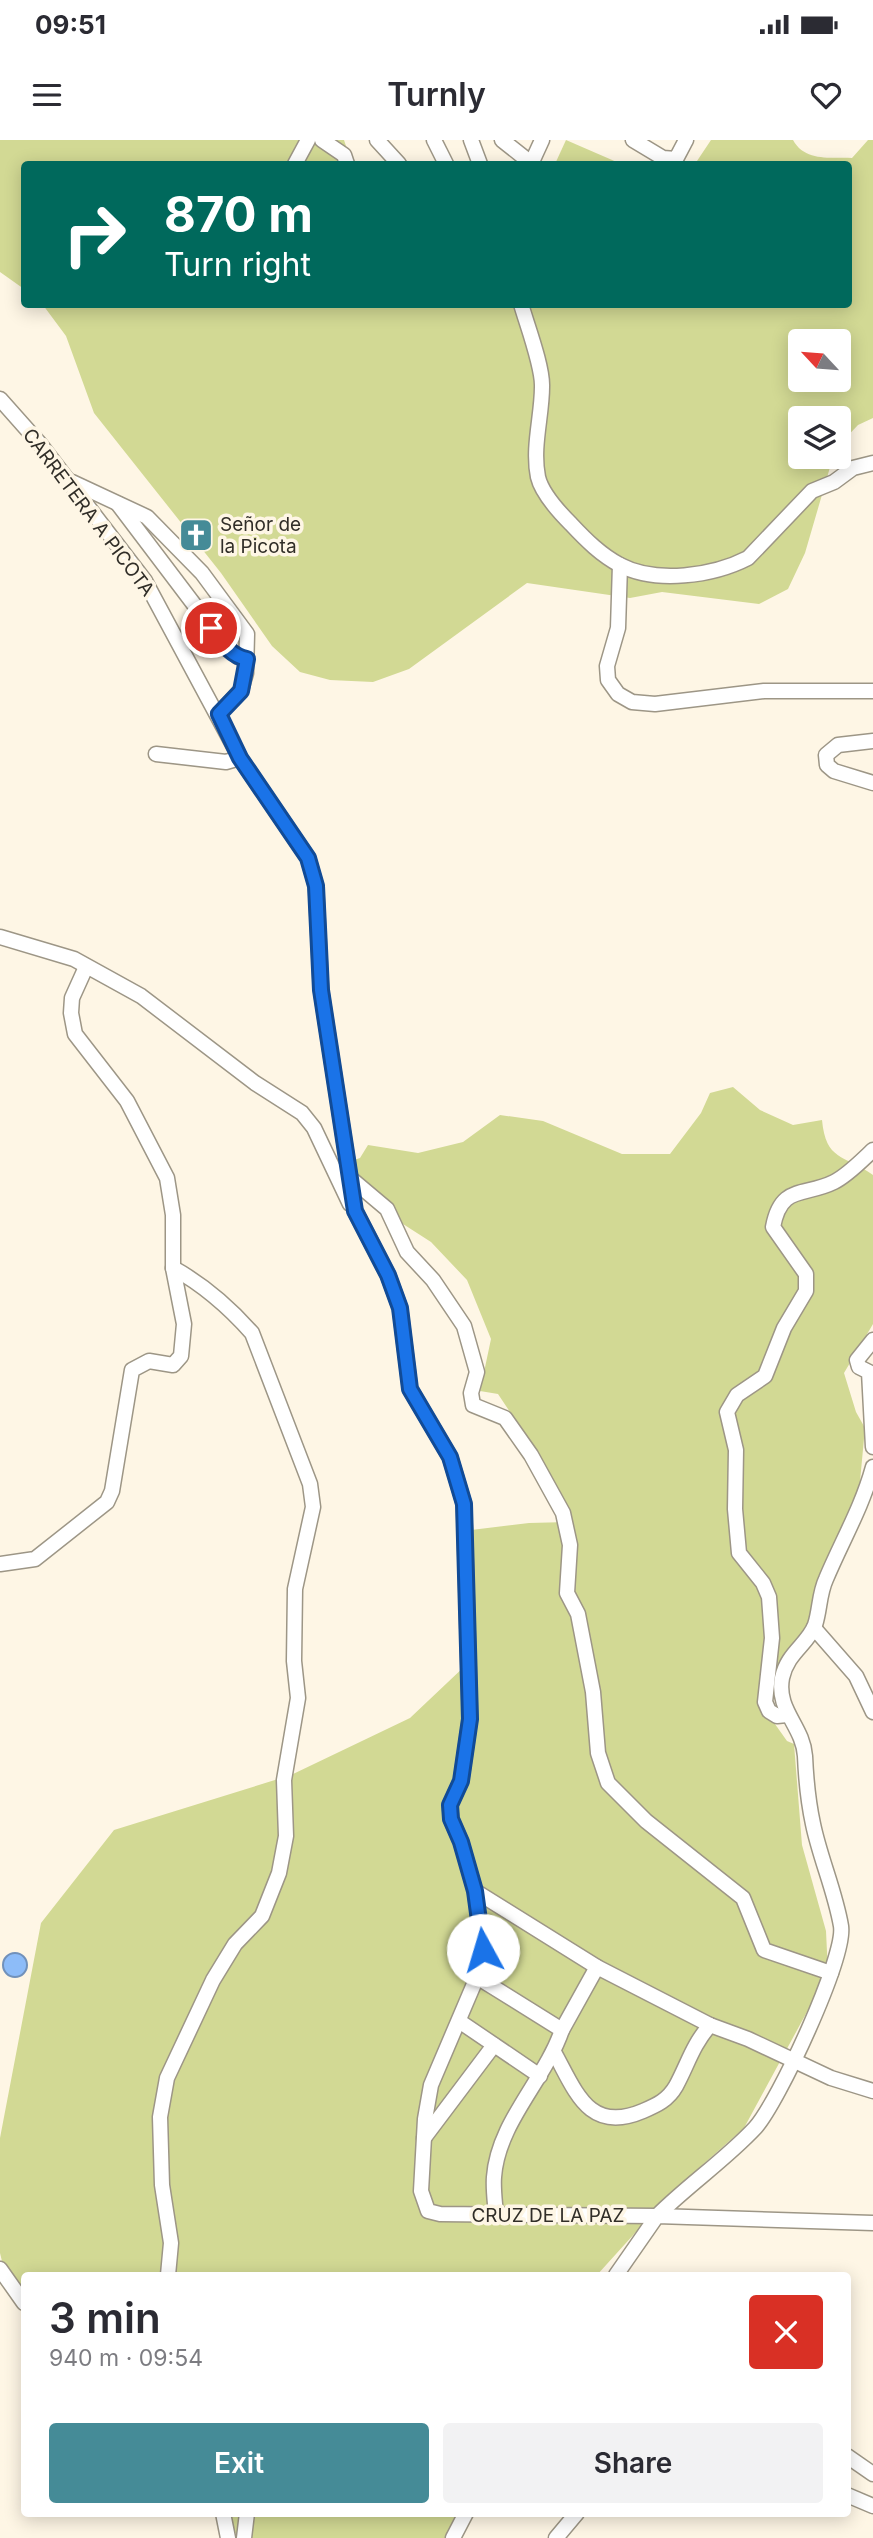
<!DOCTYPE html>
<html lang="en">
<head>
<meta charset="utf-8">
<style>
  body { margin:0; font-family:Inter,sans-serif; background:#f2f2f3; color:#2b2b33; height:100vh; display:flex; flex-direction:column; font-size:26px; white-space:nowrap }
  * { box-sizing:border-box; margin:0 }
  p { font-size:23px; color:#7c7c81 }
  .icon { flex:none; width:38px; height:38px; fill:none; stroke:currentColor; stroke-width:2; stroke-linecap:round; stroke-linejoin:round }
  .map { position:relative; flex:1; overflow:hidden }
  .side { position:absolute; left:21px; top:2132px; width:830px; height:245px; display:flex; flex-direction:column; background:#fff; border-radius:7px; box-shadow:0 4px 18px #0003 }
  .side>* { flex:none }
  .banner { position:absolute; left:21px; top:21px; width:831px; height:147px; border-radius:7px; box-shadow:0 4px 18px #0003; background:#00695c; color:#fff; overflow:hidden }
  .needle { width:46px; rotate:296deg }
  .tools { position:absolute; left:788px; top:189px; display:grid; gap:14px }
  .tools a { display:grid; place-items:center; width:63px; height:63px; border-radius:7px; background:#fff; box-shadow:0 4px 18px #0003; font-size:35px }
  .pin { position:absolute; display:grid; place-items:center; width:60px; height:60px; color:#fff; margin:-30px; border:4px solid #fff; border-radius:50%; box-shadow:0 2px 7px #0007 }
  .me { position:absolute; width:77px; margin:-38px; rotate:354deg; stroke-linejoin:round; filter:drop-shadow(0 0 5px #0008) }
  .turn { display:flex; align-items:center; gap:24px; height:147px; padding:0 28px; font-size:32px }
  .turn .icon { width:91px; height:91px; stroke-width:2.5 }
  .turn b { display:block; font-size:49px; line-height:60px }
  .round { display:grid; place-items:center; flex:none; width:74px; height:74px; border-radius:7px; background:#f2f2f3 }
  .headline { display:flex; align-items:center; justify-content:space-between; height:119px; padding:0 28px }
  h1 { font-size:42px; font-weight:600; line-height:52px }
  .cta { display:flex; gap:14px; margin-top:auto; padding:14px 28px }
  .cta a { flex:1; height:80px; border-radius:7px; background:#458b97; color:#fff; font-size:28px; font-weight:600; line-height:80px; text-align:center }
  .cta a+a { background:#f2f2f3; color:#2b2b33 }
  .status { display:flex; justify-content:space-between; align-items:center; height:49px; padding:0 35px; background:#fff; direction:ltr }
  .status svg { height:19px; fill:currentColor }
  header { display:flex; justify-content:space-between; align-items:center; height:91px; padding:0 28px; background:#fff; font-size:32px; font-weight:600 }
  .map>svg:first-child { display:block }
</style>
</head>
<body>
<div class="status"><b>09:51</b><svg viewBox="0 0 49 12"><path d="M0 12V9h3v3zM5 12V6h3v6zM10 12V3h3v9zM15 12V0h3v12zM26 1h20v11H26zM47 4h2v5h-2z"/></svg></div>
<header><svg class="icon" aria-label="menu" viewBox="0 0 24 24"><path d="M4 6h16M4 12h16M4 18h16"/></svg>Turnly<svg class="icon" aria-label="heart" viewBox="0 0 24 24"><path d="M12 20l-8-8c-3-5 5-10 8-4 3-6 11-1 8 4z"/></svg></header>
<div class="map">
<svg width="873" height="2398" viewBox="0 0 873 2398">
  <rect width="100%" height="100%" fill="#fef6e5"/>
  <g fill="#d2d994" fill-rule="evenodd">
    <polygon points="0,0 344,0 352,24 24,24 24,149 0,132"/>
    <polygon points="566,0 619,23 555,24"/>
    <path d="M711,0H793C805,22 831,17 852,18L868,0H873V278L858,285L838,306V278H800V317H833L805,413L788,449L759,464L662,452L630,458L527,443L409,529L373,542L330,540L300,532L272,506L221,433L94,273L66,196L43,165L849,164V24H695ZM800,201H838V240H800Z"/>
    <path d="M733,947L760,970L793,985L822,980C826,1021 843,1014 873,1035V1184L844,1233L856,1272L865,1288L859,1352L808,1494L769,1551L770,1577L787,1601L794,1604L802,1705L826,1791L828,1833L744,1988L673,2051L597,2135H24V2171L10,2154L0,2113V1998L41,1783L114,1690L291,1635L410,1578L466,1525L463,1391L529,1383L568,1382L522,1290L498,1254L480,1251L491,1199L467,1140L431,1102L375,1066L348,1022L360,1018L368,1005L418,1013L463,1002L500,975L543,981L622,1014H670L701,973L710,953Z"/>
    <polygon points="225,2373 461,2373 448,2398 238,2398"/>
  </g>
  <circle fill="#8dbcf8" stroke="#7191ba" stroke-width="2" cx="15" cy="1825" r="12"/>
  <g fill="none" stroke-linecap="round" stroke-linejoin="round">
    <g stroke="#9d9686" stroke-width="17">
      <g id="minor">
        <polyline points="322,0 344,15 347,24"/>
        <polyline points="377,0 399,24"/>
        <polyline points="434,0 446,24"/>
        <polyline points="471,0 480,24"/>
        <polyline points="502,0 531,23"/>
        <polyline points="633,0 663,18 676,19 686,0"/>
        <polyline points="295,24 308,0"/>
        <polyline points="531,24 542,0"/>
        <path d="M521,164C527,185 543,227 542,247C542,276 532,307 538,337C542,354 559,372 571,384C586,400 601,415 620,425C656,444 713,436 748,418L812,351L834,342L853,328L873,323"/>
        <path d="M0,259L40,304L145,441L240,618L308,718L316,746L321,850L355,1071L388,1135L400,1168L410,1249L450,1317L464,1364L470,1579L461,1641L450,1665L451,1679L461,1702L475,1751L483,1810L477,1837L431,1945L425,1979L421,2051L428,2071L440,2074L657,2076C688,2045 725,2020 755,1988C778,1963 846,1817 841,1786C835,1751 820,1718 813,1684C808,1661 806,1639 805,1616C803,1586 776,1570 782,1538C787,1513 808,1504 815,1485C820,1470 819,1454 826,1439C842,1401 862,1367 873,1327"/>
        <polyline points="72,342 147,377 202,433 247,494 246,533 241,550 219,574"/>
        <polyline points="118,364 227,508 238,517 247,518"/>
        <polyline points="620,425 618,488 607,526 608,540 618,554 632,562 655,564 764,551 873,551"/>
        <polyline points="873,601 838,605 826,615 827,625 834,631 873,643"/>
        <polyline points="156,614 226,622 240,618"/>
        <polyline points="0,797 74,819 141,856 255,943 302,973 314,988 350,1064"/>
        <polyline points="349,1037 387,1069 407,1112 433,1140 464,1186 477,1232 471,1253 473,1265 505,1278 531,1315 563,1373 570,1405 567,1453 578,1474 593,1552 598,1613 608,1643 646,1681 743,1758 764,1810 831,1833"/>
        <polyline points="873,1200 857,1220 859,1227 869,1232 873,1307"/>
        <polyline points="0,1424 35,1419 107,1362 112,1351 132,1230 149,1221 173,1225 181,1216 184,1184 173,1128 173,1075 167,1038 127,961 75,894 71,873 72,858 86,827"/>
        <polyline points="814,1488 856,1536 873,1572"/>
        <path d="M787,1575L777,1576L769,1571L765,1562L772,1498L769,1457L763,1443L739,1413L735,1369L736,1310L727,1272L737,1255L765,1236L784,1188L806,1151V1134L773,1087C781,1044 804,1057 834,1042C848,1035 861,1021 873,1010"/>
        <polyline points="475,1751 597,1827 710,1885 748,1899 831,1938 873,1951"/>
        <path d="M477,1837L562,1890C545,1940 498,1982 494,2037C493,2049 495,2062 496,2075"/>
        <polyline points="459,1881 540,1936"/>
        <polyline points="562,1890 597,1827"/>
        <path d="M554,1912C576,1952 589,1994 643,1971C657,1965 668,1960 676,1946C688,1924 692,1906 710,1885"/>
        <polyline points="424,1998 494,1905"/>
        <polyline points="0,2129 24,2163"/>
        <path d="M168,2135L171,2103L162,2045L160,1977L167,1938L213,1840L235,1804L262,1776L279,1733L286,1696L284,1640L298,1558L294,1521L295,1449L313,1367L310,1344L252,1193C229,1167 204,1145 173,1128"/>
        <polyline points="616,2135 657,2076 873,2083"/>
        <polyline points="847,2316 873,2334"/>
        <polyline points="847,2355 873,2366"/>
        <polyline points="223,2373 228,2398"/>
        <polyline points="244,2398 247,2373"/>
        <polyline points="453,2398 466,2373"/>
        <polyline points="556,2398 577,2373"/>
      </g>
    </g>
    <use href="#minor" stroke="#fff" stroke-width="14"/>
  </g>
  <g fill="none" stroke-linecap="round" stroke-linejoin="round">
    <g stroke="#114b97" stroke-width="18">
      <path id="route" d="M211,488C221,501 230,516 247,519L241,551L219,574L240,618L308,718L316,746L321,850L355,1071L388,1135L400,1168L410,1249L450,1317L464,1364L470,1579L461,1641L450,1665L451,1679L461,1702L475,1751L483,1810"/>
    </g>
    <use href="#route" stroke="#1a73e8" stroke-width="12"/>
  </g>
  <defs>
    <g id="church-square" transform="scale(1.75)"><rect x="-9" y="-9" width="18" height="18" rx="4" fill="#458b97" stroke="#fef6e5"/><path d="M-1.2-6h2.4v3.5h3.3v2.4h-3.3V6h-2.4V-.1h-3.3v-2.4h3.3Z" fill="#fff"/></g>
  </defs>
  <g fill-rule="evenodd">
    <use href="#church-square" x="196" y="395"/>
  </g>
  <g text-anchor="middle" stroke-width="7" stroke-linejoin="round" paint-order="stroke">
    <g font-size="19" fill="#312e28" stroke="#fef6e5">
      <text transform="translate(89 372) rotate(53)" y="7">CARRETERA A PICOTA</text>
      <text x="548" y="2082">CRUZ DE LA PAZ</text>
    </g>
    <g font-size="19" fill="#312e28" stroke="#fef6e5" text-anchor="start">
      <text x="220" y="391">Señor de<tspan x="220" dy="22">la Picota</tspan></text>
    </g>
  </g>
</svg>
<div class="tools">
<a><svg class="needle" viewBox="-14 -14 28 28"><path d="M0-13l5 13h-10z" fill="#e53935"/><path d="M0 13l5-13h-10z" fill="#7c7c81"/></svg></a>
<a><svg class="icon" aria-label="layers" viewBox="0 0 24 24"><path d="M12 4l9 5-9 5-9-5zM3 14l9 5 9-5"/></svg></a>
</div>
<div class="pin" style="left:211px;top:488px;background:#d93025"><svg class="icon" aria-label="arrive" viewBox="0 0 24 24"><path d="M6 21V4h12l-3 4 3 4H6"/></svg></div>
<svg class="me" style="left:483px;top:1810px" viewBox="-20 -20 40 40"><circle r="19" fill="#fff"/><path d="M0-13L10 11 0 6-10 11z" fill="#1a73e8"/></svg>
<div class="banner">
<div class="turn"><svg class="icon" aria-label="right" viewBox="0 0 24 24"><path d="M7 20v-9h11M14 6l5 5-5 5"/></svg><div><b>870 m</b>Turn right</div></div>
</div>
<section class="side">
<div class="headline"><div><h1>3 min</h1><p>940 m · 09:54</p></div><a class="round" style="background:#d93025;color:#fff"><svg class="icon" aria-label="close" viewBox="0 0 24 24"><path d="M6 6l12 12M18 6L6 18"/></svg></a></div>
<div class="cta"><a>Exit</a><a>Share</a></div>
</section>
</div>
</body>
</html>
